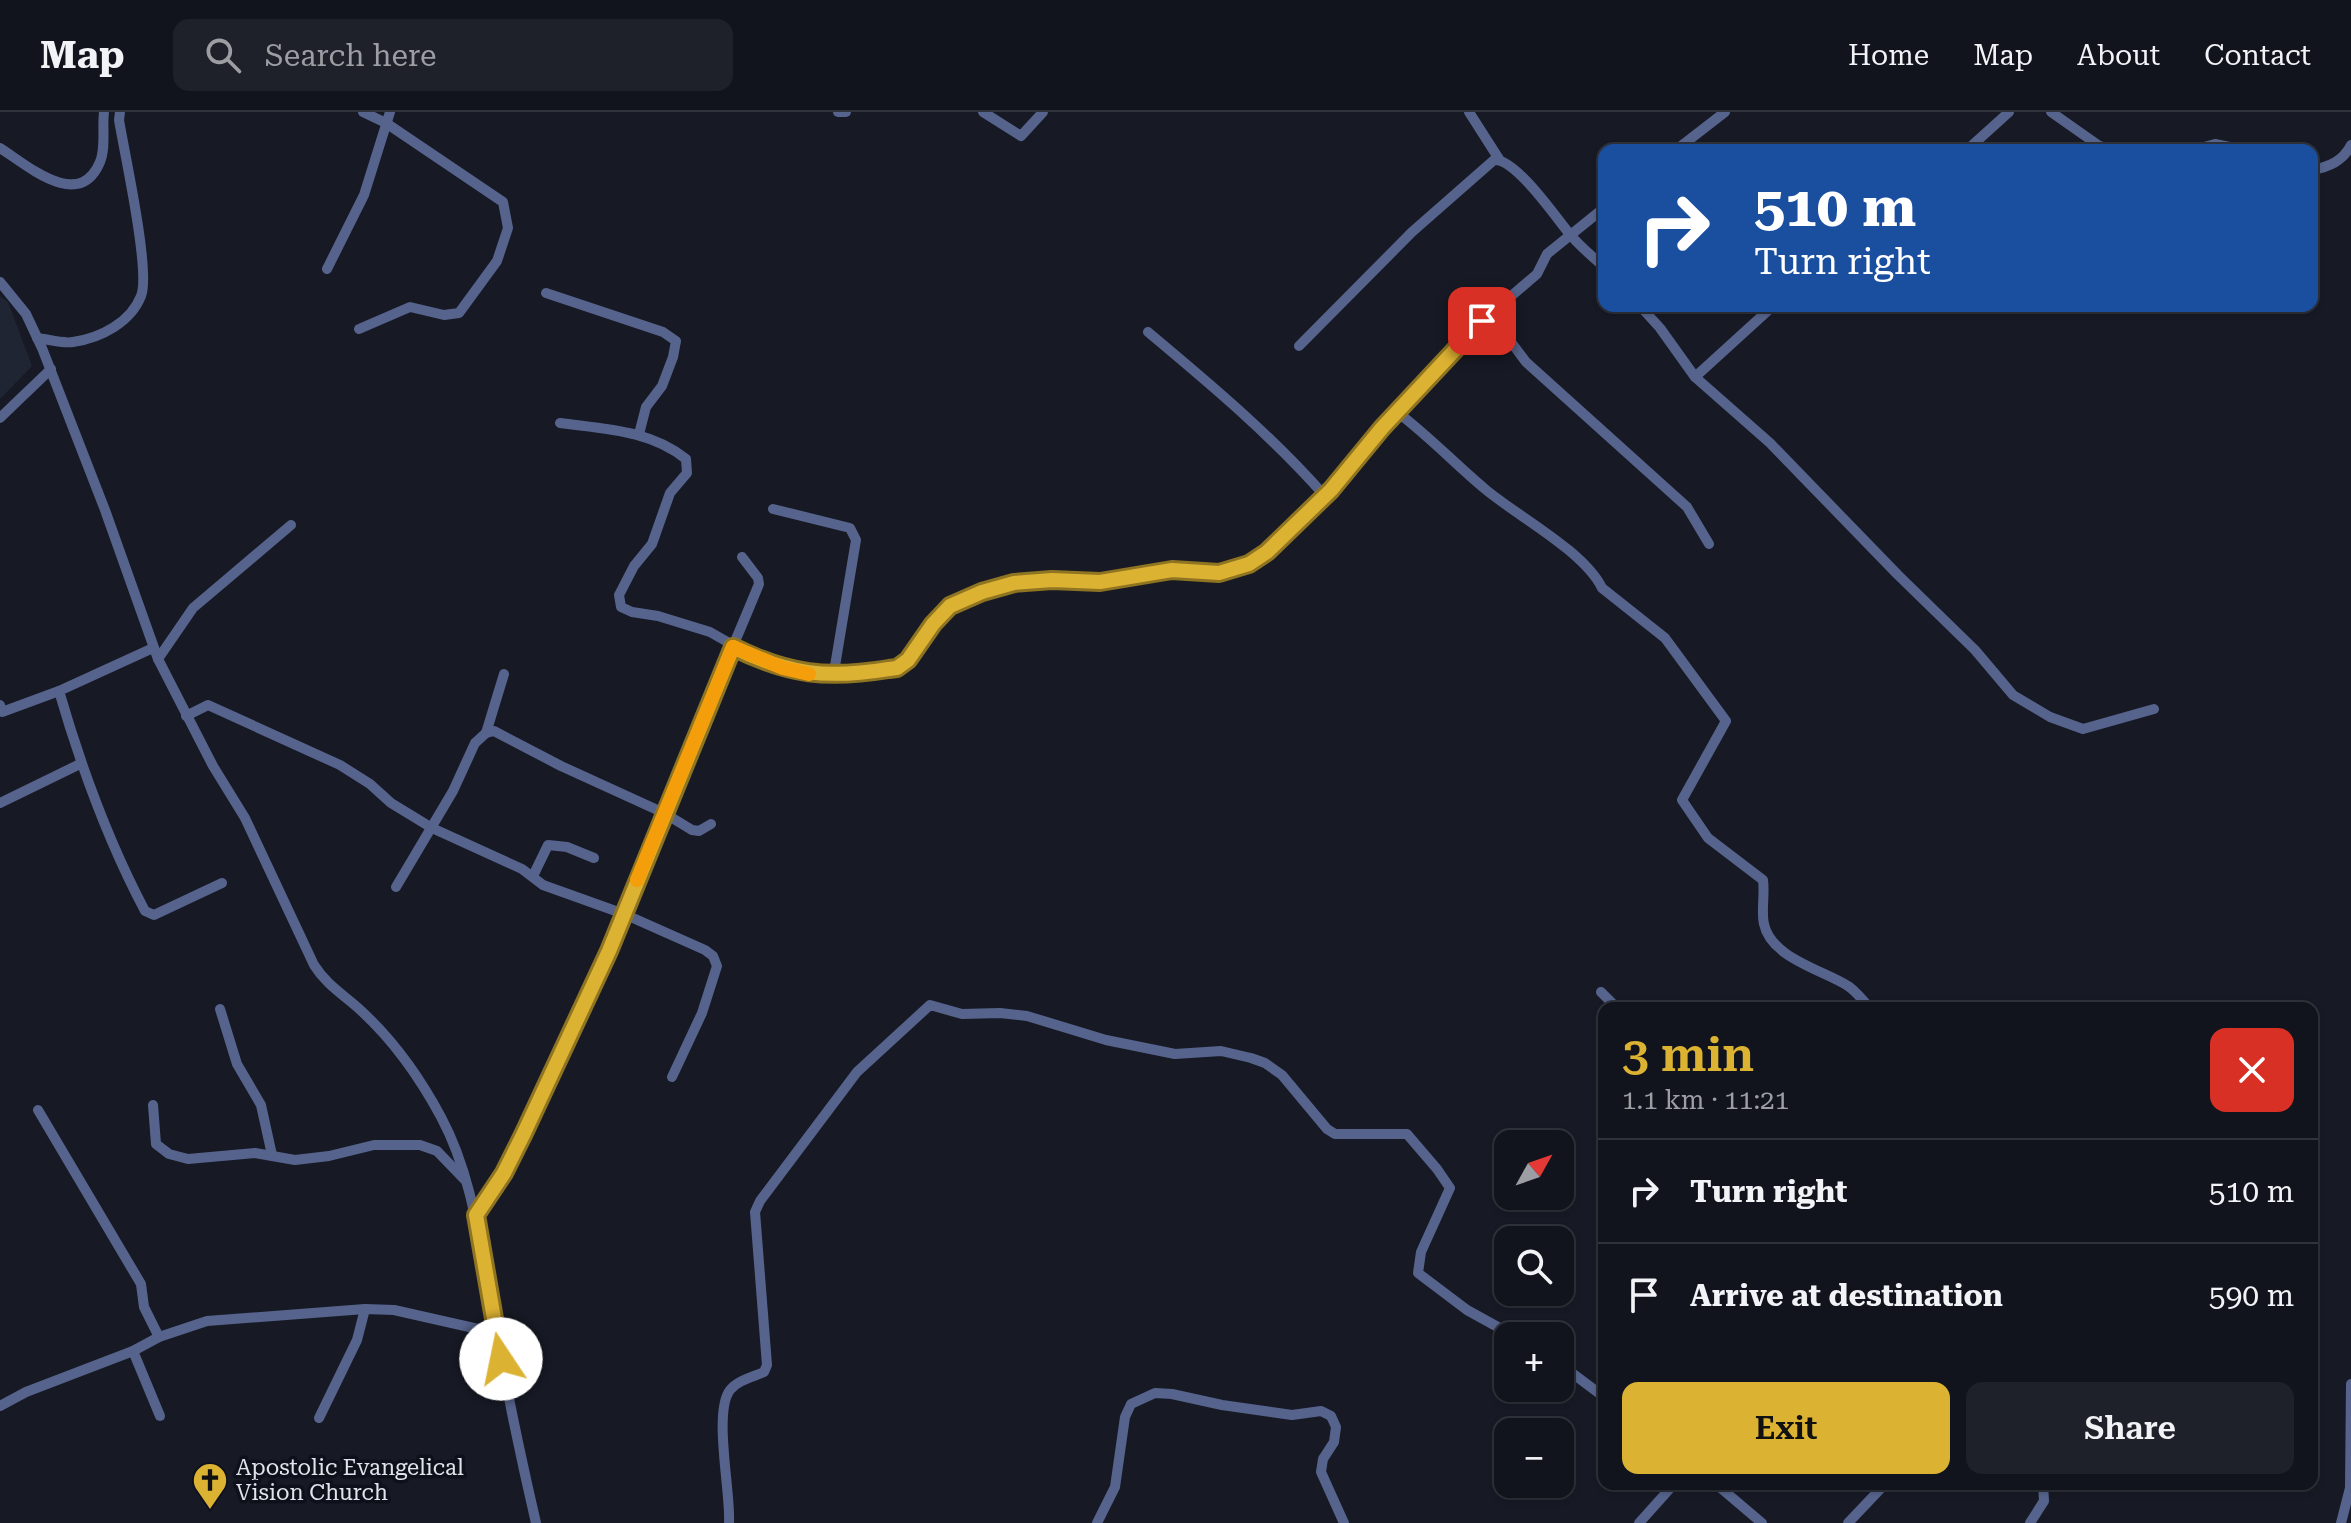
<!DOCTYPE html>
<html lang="en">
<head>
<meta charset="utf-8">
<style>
  body { margin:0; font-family:"Roboto Serif",serif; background:#1e2129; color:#f1f3f6; height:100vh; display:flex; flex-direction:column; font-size:30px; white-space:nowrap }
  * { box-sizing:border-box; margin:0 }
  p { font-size:26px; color:#9c9ea3 }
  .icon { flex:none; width:44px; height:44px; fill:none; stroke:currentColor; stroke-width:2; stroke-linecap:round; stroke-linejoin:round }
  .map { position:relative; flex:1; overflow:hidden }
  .drawer { position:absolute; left:1598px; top:890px; width:720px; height:488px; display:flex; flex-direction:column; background:#11141c; border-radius:16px; box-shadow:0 2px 6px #0004,0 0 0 2px #30333b }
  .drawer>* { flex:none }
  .guide { position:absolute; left:1598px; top:32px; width:720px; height:168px; border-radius:16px; box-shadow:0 2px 6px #0004,0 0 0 2px #30333b; background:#1a4fa0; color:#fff; overflow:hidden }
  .needle { width:52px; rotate:50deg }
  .fabs { position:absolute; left:1494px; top:1018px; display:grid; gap:16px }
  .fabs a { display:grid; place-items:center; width:80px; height:80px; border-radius:16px; background:#11141c; box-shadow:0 2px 6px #0004,0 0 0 2px #30333b; font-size:40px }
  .pin { position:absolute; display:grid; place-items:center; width:68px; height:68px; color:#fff; margin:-34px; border-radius:16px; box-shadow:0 4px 12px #0006 }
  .me { position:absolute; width:88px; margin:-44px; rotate:349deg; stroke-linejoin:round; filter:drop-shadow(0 0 6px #0008) }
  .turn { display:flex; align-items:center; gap:28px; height:168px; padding:0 24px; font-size:36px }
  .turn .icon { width:104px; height:104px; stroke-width:2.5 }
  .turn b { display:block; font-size:56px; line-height:68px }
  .round { display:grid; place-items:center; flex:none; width:84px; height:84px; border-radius:16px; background:#1e2129 }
  .summary { display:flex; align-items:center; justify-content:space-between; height:136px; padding:0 24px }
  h1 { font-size:48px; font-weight:600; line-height:60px; color:#dcb233 }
  .button { display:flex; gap:16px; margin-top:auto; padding:16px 24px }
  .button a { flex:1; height:92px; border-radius:16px; background:#dcb233; color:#111; font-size:32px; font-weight:600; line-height:92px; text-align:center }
  .button a+a { background:#1e2129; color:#f1f3f6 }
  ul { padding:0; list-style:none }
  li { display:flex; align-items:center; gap:24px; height:104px; padding:0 24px; border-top:2px solid #30333b }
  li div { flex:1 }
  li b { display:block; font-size:30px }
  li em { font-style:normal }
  header { display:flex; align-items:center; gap:48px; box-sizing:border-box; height:112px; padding:0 40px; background:#11141c; border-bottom:2px solid #30333b }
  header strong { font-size:38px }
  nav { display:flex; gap:44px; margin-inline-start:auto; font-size:28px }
  .search { width:560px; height:72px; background:#1e2129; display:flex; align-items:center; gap:20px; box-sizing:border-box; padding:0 28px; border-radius:16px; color:#9c9ea3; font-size:30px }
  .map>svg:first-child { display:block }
</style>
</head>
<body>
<header>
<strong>Map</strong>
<div class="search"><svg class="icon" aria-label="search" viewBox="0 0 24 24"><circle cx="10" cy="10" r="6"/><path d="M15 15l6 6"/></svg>Search here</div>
<nav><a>Home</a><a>Map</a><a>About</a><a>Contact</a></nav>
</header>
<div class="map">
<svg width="2351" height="1411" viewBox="0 0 2351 1411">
  <rect width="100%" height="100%" fill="#171a25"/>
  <polygon fill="#202534" points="0,184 8,190 32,254 0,287"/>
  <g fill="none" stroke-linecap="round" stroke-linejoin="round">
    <g stroke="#56648d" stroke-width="10">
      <polyline points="838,0 846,0"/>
      <polyline points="983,0 1021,24 1043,0"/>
      <polyline points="1469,0 1499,47"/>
      <polyline points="2051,0 2098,33 2110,38"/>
      <path d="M0,36C27,53 79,100 100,50C106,36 102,16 104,0"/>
      <polyline points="1676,38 1725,0"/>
      <polyline points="1967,38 2009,0"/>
      <polyline points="2193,38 2215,32 2244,38"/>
      <path d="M2312,58C2329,55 2343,49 2351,33"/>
      <polyline points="327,157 364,83 390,0"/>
      <path d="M0,170L26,202L42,236L105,398L158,547L213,654L245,706L314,853C326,872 341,881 357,895C392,926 419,964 441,1005C472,1063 479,1128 491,1191C504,1265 519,1338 536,1411"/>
      <polyline points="546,181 663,220 676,229 673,245 662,274 646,295 639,322"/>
      <polyline points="1640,194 1660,216 1695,265 1770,331 1898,463 1975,538 2013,583 2050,605 2083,617 2154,597"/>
      <polyline points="1490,202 1526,250 1687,395 1709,432"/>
      <polyline points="359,217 410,195 444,203 459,201 497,149 508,116 503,90 386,11 363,0"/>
      <path d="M1148,220C1209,271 1271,323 1324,383"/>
      <path d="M37,226C48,227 62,232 73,230C101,226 131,210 141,184C151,160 124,39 119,8L120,0"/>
      <path d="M1299,234L1412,120L1494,48C1515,46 1555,104 1568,120C1578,133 1592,144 1604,155"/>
      <polyline points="1695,265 1773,194"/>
      <path d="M1397,300C1429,324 1455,352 1485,377C1517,404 1584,439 1602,476L1665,526L1726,609L1682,688L1708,726L1763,768C1765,782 1761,800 1764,812C1771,846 1823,858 1848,874C1856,879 1863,889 1870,896"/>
      <polyline points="0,306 51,257"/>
      <path d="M560,311C604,317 650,318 686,347L687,361L670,381L652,432L634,454L619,483L621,495L632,500L658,504L710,520L752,544L783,556L817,563L834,560L868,561L897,556L908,548L933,512L950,494L982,480L1014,471L1052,468L1100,470L1172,458L1219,461L1249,452L1267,440L1331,378L1382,316L1482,209L1537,162L1547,142L1604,96"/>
      <polyline points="773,397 850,416 856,428 834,560"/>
      <polyline points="158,547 193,496 291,413"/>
      <path d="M59,579C81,655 108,729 145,799L154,803L222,771"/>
      <polyline points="0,593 2,600 59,579 153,536"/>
      <polyline points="186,604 208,593 340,653 370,672 391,691 432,716 522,757 543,773 624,802 705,838 713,844 717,854 702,901 672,965"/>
      <polyline points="486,621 504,562"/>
      <polyline points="0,691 80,652"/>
      <polyline points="533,764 548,733 567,735 594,746"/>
      <polyline points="396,775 453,679 475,631 486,621 494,619 561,654 664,701 692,718 699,719 711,712"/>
      <polyline points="1601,880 1617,896"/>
      <polyline points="220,897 237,952 261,993 272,1043"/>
      <polyline points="153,993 156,1032 169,1042 188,1047 255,1041 295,1048 329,1044 374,1033 420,1033 437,1039 464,1067"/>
      <polyline points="38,998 141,1172 144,1195 159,1225"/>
      <path d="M476,1103C515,1046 542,983 571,920C610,837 643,753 677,668C703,603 732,538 759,472L758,466L742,445"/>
      <polyline points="133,1239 160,1304"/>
      <polyline points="1560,1252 1604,1285"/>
      <polyline points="0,1294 26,1280 133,1239 159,1225 207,1209 365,1197 394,1198 496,1221"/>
      <polyline points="319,1306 357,1228 365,1197"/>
      <polyline points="1716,1372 1762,1411"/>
      <path d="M729,1411C731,1381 713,1300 730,1278C738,1268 753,1265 764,1260L767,1253L755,1100L760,1089L857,960L930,893L962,902L1000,901L1027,904L1106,928L1175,942L1221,939L1251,946L1265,951L1282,963L1327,1017L1335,1022H1407L1437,1057L1450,1076L1421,1140L1418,1161L1467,1198L1514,1224"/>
      <polyline points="1097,1411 1115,1375 1125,1305 1131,1292 1155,1281 1172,1282 1222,1293 1292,1303 1321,1299 1331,1304 1336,1315 1334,1330 1323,1347 1321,1360 1344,1411"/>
      <polyline points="1639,1411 1674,1372"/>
      <polyline points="1848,1411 1885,1372"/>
      <polyline points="2030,1411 2044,1389 2043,1372"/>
      <polyline points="2341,1411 2350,1376 2351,1272"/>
    </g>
  </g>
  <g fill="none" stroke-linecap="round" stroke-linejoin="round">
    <g stroke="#8f7421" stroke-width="20">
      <path id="route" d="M501,1247L476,1103L504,1061L524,1021L609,839L733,535C789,563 827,567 889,557L897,556L908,548L933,512L950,494L982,480L1014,471L1052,468L1100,470L1172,458L1219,461L1249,452L1267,440L1331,378L1382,316L1482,209"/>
    </g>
    <use href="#route" stroke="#dcb233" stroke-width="14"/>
    <polyline stroke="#f59e0b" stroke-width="14" points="637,768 733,535 783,556 809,562"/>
  </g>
  <defs>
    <g id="church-pin" transform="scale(1.8)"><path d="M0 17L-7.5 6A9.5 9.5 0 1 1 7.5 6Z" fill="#dcb233" stroke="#0e111b"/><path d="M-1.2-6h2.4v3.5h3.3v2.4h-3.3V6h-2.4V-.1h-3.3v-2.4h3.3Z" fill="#111"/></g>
  </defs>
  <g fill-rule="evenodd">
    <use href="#church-pin" x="210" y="1368"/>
  </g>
  <g text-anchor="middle" stroke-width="7" stroke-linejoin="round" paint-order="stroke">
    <g font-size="22" fill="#e1e4eb" stroke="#0e111b" text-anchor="start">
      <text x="236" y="1363">Apostolic Evangelical<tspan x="236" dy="25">Vision Church</tspan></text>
    </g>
  </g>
</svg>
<div class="fabs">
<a><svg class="needle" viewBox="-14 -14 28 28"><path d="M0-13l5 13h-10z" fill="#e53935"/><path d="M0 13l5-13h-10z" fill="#9c9ea3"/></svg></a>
<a><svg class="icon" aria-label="search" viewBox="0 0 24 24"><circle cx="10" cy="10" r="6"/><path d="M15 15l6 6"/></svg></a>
<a>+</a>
<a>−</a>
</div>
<div class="pin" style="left:1482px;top:209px;background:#d93025"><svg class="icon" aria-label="arrive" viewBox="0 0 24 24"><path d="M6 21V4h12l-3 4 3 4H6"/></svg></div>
<svg class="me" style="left:501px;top:1247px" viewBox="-20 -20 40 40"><circle r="19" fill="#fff"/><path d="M0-13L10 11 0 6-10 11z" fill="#dcb233"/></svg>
<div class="guide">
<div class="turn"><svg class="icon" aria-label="right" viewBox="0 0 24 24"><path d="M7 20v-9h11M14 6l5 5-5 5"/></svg><div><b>510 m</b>Turn right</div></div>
</div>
<section class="drawer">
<div class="summary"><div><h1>3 min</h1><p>1.1 km · 11:21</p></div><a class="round" style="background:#d93025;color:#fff"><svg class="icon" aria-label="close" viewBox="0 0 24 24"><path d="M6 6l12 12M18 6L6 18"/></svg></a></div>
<ul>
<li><svg class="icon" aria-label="right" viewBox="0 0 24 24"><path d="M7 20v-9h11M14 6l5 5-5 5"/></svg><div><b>Turn right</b></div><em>510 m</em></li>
<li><svg class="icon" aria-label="arrive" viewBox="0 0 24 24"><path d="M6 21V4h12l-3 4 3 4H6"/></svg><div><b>Arrive at destination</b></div><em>590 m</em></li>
</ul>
<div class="button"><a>Exit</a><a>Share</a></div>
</section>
</div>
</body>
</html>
